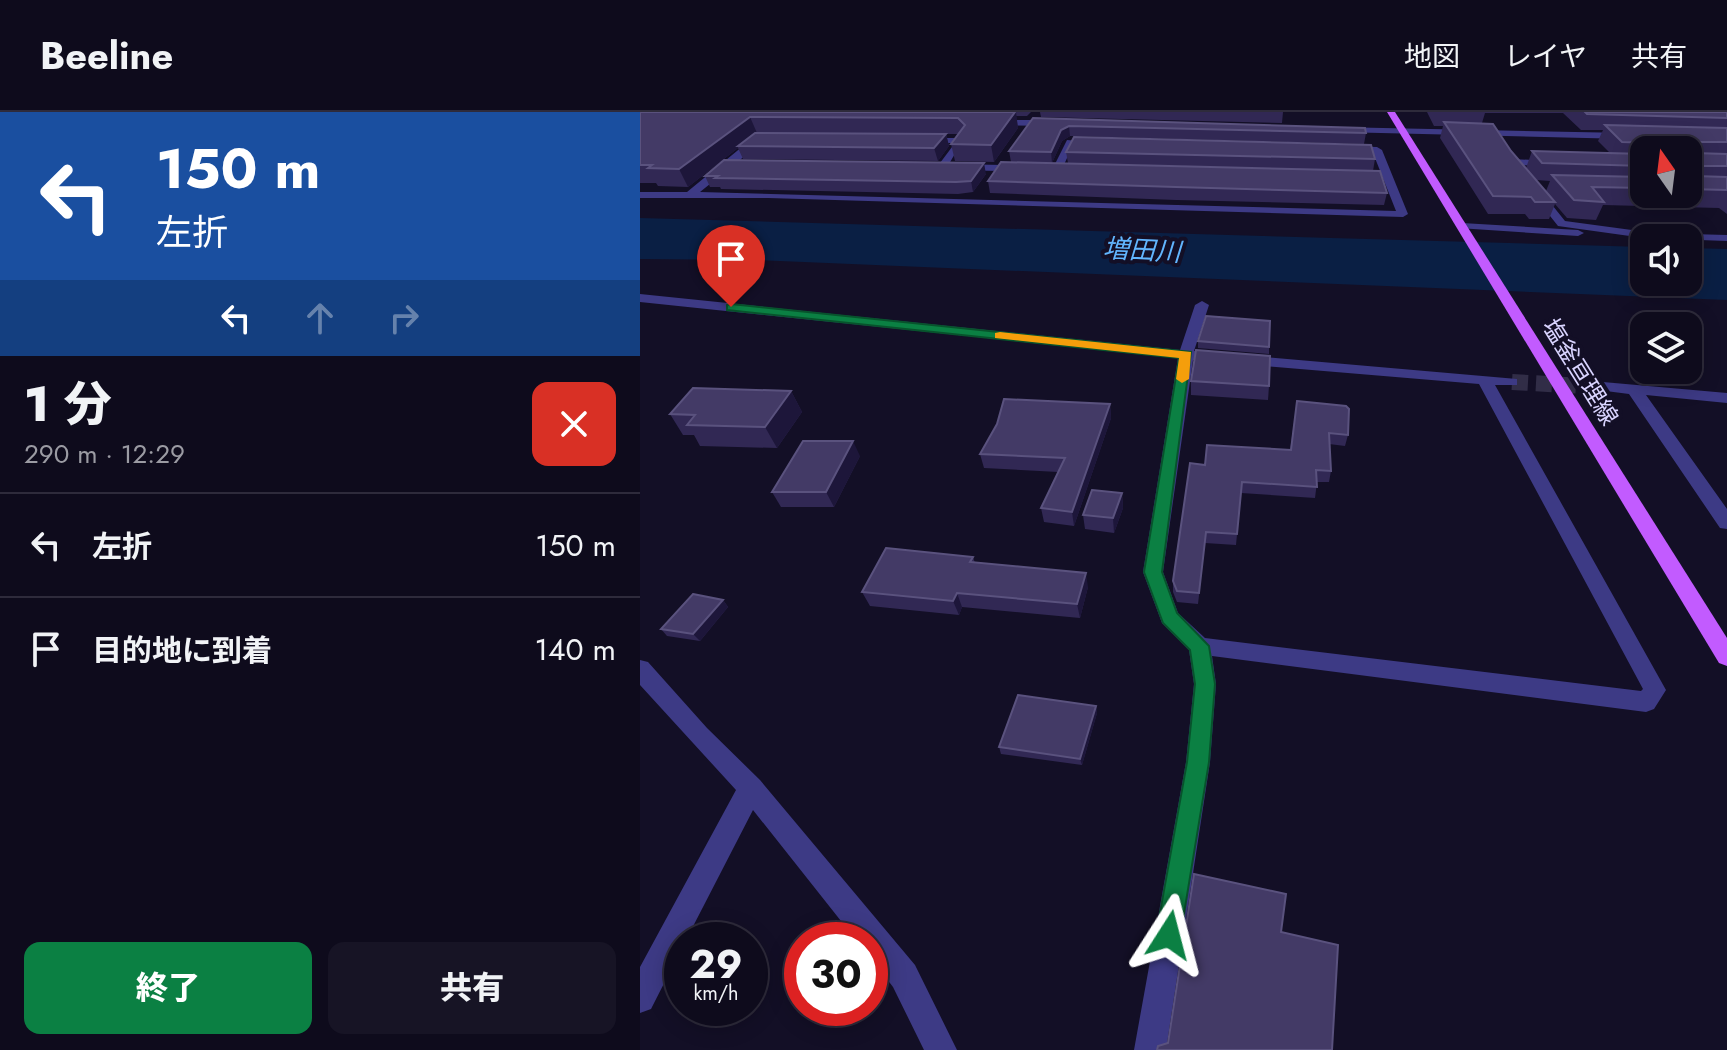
<!DOCTYPE html>
<html lang="ja">
<head>
<meta charset="utf-8">
<style>
  body { margin:0; font-family:Jost,"Noto Sans JP",sans-serif; background:#171425; color:#f1f3f6; height:100vh; display:flex; flex-direction:column; font-size:30px; white-space:nowrap }
  * { box-sizing:border-box; margin:0 }
  p { font-size:26px; color:#9b9ba3 }
  .icon { flex:none; width:44px; height:44px; fill:none; stroke:currentColor; stroke-width:2; stroke-linecap:round; stroke-linejoin:round }
  .map { position:relative; flex:1; overflow:hidden }
  .sheet { display:flex; flex-direction:column; background:#0e0b1c; width:640px }
  .sheet>* { flex:none }
  .hud { background:#1a4fa0; color:#fff; overflow:hidden }
  .needle { width:52px; rotate:346deg }
  .fabs { position:absolute; left:990px; top:24px; display:grid; gap:16px }
  .fabs a { display:grid; place-items:center; width:72px; height:72px; border-radius:16px; background:#0e0b1c; box-shadow:0 4px 20px #0003,0 0 0 2px #2e2b3b; font-size:40px }
  .speed { position:absolute; left:24px; top:810px; display:flex; gap:16px; font-size:40px; font-weight:700; text-align:center }
  .speed>* { display:grid; place-content:center; width:104px; height:104px; border-radius:50%; background:#0e0b1c; box-shadow:0 4px 20px #0003,0 0 0 2px #2e2b3b; line-height:1 }
  .speed small { font-size:20px; font-weight:400 }
  .speed .limit { border:12px solid #d22; background:#fff; color:#111 }
  .pin { position:absolute; display:grid; place-items:center; width:68px; height:68px; color:#fff; margin:-82px -34px; border-radius:50% 50% 50% 0; rotate:-45deg; box-shadow:0 0 8px #0007 }
  .pin .icon { rotate:45deg }
  .me { position:absolute; width:88px; margin:-44px; rotate:9deg; stroke-linejoin:round; filter:drop-shadow(0 0 6px #0008) }
  .turn { display:flex; align-items:center; gap:28px; height:168px; padding:0 24px; font-size:36px }
  .turn .icon { width:104px; height:104px; stroke-width:2.5 }
  .turn b { display:block; font-size:56px; line-height:68px }
  .lanes { display:flex; align-items:center; height:76px; padding:0 24px; background:#0003; justify-content:center; gap:40px; direction:ltr }
  .lanes .off { opacity:.35 }
  .round { display:grid; place-items:center; flex:none; width:84px; height:84px; border-radius:16px; background:#171425 }
  .summary { display:flex; align-items:center; justify-content:space-between; height:136px; padding:0 24px }
  h1 { font-size:48px; font-weight:800; line-height:60px }
  .button { display:flex; gap:16px; margin-top:auto; padding:16px 24px }
  .button a { flex:1; height:92px; border-radius:16px; background:#0b8043; color:#fff; font-size:32px; font-weight:800; line-height:92px; text-align:center }
  .button a+a { background:#171425; color:#f1f3f6 }
  ul { padding:0; list-style:none }
  li { display:flex; align-items:center; gap:24px; height:104px; padding:0 24px; border-top:2px solid #2e2b3b }
  li div { flex:1 }
  li b { display:block; font-size:30px }
  li em { font-style:normal }
  header { display:flex; align-items:center; gap:48px; box-sizing:border-box; height:112px; padding:0 40px; background:#0e0b1c; border-bottom:2px solid #2e2b3b }
  header strong { font-size:38px }
  nav { display:flex; gap:44px; margin-inline-start:auto; font-size:28px }
  main { display:flex; flex:1; min-height:0 }
  .map>svg:first-child { display:block }
</style>
</head>
<body>
<header>
<strong>Beeline</strong>
<nav><a>地図</a><a>レイヤ</a><a>共有</a></nav>
</header>
<main>
<section class="sheet">
<div class="hud">
<div class="turn"><svg class="icon" aria-label="left" viewBox="0 0 24 24"><path d="M17 20v-9H6M10 6l-5 5 5 5"/></svg><div><b>150 m</b>左折</div></div>
<div class="lanes"><svg class="icon" aria-label="left" viewBox="0 0 24 24"><path d="M17 20v-9H6M10 6l-5 5 5 5"/></svg><svg class="icon off" aria-label="ahead" viewBox="0 0 24 24"><path d="M12 20V5M6 11l6-6 6 6"/></svg><svg class="icon off" aria-label="right" viewBox="0 0 24 24"><path d="M7 20v-9h11M14 6l5 5-5 5"/></svg></div>
</div>
<div class="summary"><div><h1>1 分</h1><p>290 m · 12:29</p></div><a class="round" style="background:#d93025;color:#fff"><svg class="icon" aria-label="close" viewBox="0 0 24 24"><path d="M6 6l12 12M18 6L6 18"/></svg></a></div>
<ul>
<li><svg class="icon" aria-label="left" viewBox="0 0 24 24"><path d="M17 20v-9H6M10 6l-5 5 5 5"/></svg><div><b>左折</b></div><em>150 m</em></li>
<li><svg class="icon" aria-label="arrive" viewBox="0 0 24 24"><path d="M6 21V4h12l-3 4 3 4H6"/></svg><div><b>目的地に到着</b></div><em>140 m</em></li>
</ul>
<div class="button"><a>終了</a><a>共有</a></div>
</section>
<div class="map">
<svg width="1087" height="938" viewBox="0 0 1087 938">
  <rect width="100%" height="100%" fill="#130f26"/>
  <polygon fill="#0a1f44" points="0,106 1004,135 1004,170 1048,170 1048,136 1087,137 1087,188 113,148 0,147"/>
  <g fill="none" stroke-linecap="round" stroke-linejoin="round">
    <polyline stroke="#312d47" stroke-width="16" stroke-dasharray="16 8" stroke-linecap="butt" points="872,270 963,275"/>
    <g fill="#3d3a85" fill-rule="evenodd">
      <polygon points="348,8 415,8 419,11 415,14 351,13"/>
      <polygon points="696,15 987,21 991,24 987,27 699,20"/>
      <polygon points="114,25 126,27 60,80 756,99 733,41 699,37 704,34 737,35 742,38 768,102 763,105 128,86 0,86 0,80 47,80"/>
      <polygon points="279,26 324,26 309,52 414,54 427,28 461,31 456,34 433,33 422,57 417,60 302,58 297,55 315,31 282,31"/>
      <polygon points="872,47 915,49 912,54 880,53 925,109 1014,121 1087,123 1087,129 1004,126 918,114 867,50"/>
      <polygon points="822,111 938,118 944,121 938,124 818,116 816,114"/>
      <path d="M0,182L540,238L555,193L562,189L569,193L554,239L877,267V273H855L1026,578L1014,597L1006,600L572,544L576,572L570,650L526,938H494L546,650L554,572L549,538L522,511L503,460L538,246L0,190ZM553,248L839,272L1003,577L1001,579L565,526L538,501L523,460Z"/>
      <polygon points="963,270 1087,281 1087,291 1006,283 1087,397 1087,417 1080,416 989,282 958,278 955,275"/>
      <polygon points="0,548 8,550 67,616 120,668 275,853 317,938 284,938 253,875 230,845 230,828 216,828 113,698 46,828 42,828 42,836 11,897 0,901 0,855 96,678 0,573"/>
    </g>
    <polygon fill="#c25bff" fill-rule="evenodd" points="747,0 755,0 1087,526 1087,554 1079,551"/>
  </g>
  <g fill="#312854" fill-rule="evenodd">
    <polygon points="0,0 391,0 387,4 376,4 378,16 354,50 315,49 311,32 318,22 306,22 309,34 298,49 103,47 98,36 48,75 18,74 16,71 0,71"/>
    <polygon points="400,0 643,0 642,11 401,5"/>
    <path d="M787,0H1087V102L1079,96L963,93L956,108L927,106L915,92L909,107H889L885,102H848L800,26L803,14H794ZM845,1H923L941,18H963L958,29L970,41L892,39L886,56L871,39L842,11ZM1004,38H1048V82H1004ZM896,68L910,69L906,79Z"/>
    <polygon points="393,6 726,21 724,32 430,24 422,29 412,51 371,50 369,39"/>
    <polygon points="426,40 735,47 733,59 428,51"/>
    <polygon points="346,62 333,80 318,82 81,77 80,75 70,75 65,64"/>
    <polygon points="348,69 747,81 744,93 536,88 350,81"/>
    <polygon points="558,229 629,235 629,242 558,236"/>
    <polygon points="551,269 629,274 628,288 551,283"/>
    <polygon points="151,279 162,300 137,336 60,334 54,323 43,323 30,302"/>
    <polygon points="657,289 708,323 705,334 689,332 691,359 689,370 677,370 675,386 601,381 596,433 565,431 558,492 537,490 533,480 533,469 565,353 650,338"/>
    <polygon points="470,292 471,306 434,414 404,410 401,396 418,360 344,356 340,342"/>
    <polygon points="220,344 194,395 141,395 132,380"/>
    <polygon points="482,381 483,396 474,421 445,417 443,403"/>
    <polygon points="333,445 335,451 448,475 440,506 322,495 319,503 230,494 222,480"/>
    <polygon points="83,488 88,495 60,529 27,524 21,517"/>
    <polygon points="456,594 457,601 442,653 361,642 359,635"/>
  </g>
  <g fill="#1d163a">
    <polygon points="376,0 378,16 354,50 351,33"/>
    <polygon points="110,5 117,21 98,34 98,36 48,75 39,57"/>
    <polygon points="429,14 430,24 422,29 412,51 411,40 421,18"/>
    <polygon points="306,22 309,34 298,49 294,36"/>
    <polygon points="344,51 346,62 333,80 331,69"/>
    <polygon points="151,279 162,300 137,336 125,315"/>
    <polygon points="470,292 471,306 434,414 432,400"/>
    <polygon points="213,329 220,344 194,395 186,380"/>
    <polygon points="482,381 483,396 474,421 473,406"/>
    <polygon points="446,461 448,475 440,506 437,492"/>
    <polygon points="317,481 322,495 319,503 313,489"/>
    <polygon points="83,488 88,495 60,529 53,522"/>
    <polygon points="456,594 457,601 442,653 440,647"/>
  </g>
  <g fill="#433a66" stroke="#5a527e" stroke-width="2">
    <polygon points="0,0 375,0 351,33 311,32 325,13 318,6 110,5 39,57 8,56 12,53 0,53"/>
    <polygon points="945,0 1087,0 1087,6 947,2"/>
    <polygon points="393,6 725,16 726,21 429,14 421,18 411,40 369,39"/>
    <polygon points="804,10 853,12 871,39 915,90 895,90 891,85 853,84"/>
    <polygon points="965,13 1087,16 1087,30 1056,30 1054,41 1087,42 1087,54 1057,54 1055,64 1087,65 1087,78 1048,77 1048,38 1015,38 1014,31 982,30"/>
    <polygon points="115,21 306,22 294,36 98,34"/>
    <polygon points="434,25 731,33 735,47 426,40"/>
    <polygon points="892,39 1004,42 1004,54 902,51"/>
    <polygon points="84,48 344,51 331,69 316,70 75,66 78,64 65,64"/>
    <polygon points="361,50 740,59 747,81 536,75 348,69"/>
    <polygon points="912,63 1004,65 1004,76 952,75 964,90 934,88"/>
    <polygon points="566,204 630,209 629,235 558,229"/>
    <polygon points="556,238 630,244 629,274 551,269"/>
    <polygon points="53,276 151,279 125,315 47,313 55,303 30,302"/>
    <polygon points="364,287 470,292 432,400 401,396 425,346 340,342 357,312"/>
    <polygon points="657,289 706,294 709,297 708,323 689,321 691,359 676,358 677,375 602,370 597,422 566,420 559,481 537,479 533,469 550,351 565,353 567,333 651,338"/>
    <polygon points="163,329 213,329 186,380 132,380"/>
    <polygon points="452,378 482,381 473,406 443,403"/>
    <polygon points="246,436 333,445 330,450 446,461 437,492 317,481 313,489 222,480"/>
    <polygon points="53,482 83,488 53,522 21,517"/>
    <polygon points="378,583 456,594 440,647 359,635"/>
    <polygon points="554,762 646,782 641,820 698,833 692,938 517,938 518,934 528,931"/>
  </g>
  <polygon fill="#0b8043" stroke="#07532c" stroke-width="2" points="91,192 551,240 522,460 537,501 569,534 575,572 569,650 539,832 529,836 520,832 516,823 547,650 555,572 550,538 523,511 504,460 539,246 87,198 87,193"/>
  <polygon fill="#f59e0b" points="360,220 551,240 549,267 542,271 536,267 539,246 355,226 355,221"/>
  <g text-anchor="middle" stroke-width="8" stroke-linejoin="round" paint-order="stroke">
    <g font-size="24" fill="#d9d4ff" stroke="#130f26">
      <text transform="translate(940 260) rotate(58)" y="8">塩釜亘理線</text>
    </g>
    <g font-size="26" font-style="italic" fill="#62b6ff" stroke="#130f26">
      <text transform="translate(502 138) rotate(3)" y="9">増田川</text>
    </g>
  </g>
</svg>
<div class="fabs">
<a><svg class="needle" viewBox="-14 -14 28 28"><path d="M0-13l5 13h-10z" fill="#e53935"/><path d="M0 13l5-13h-10z" fill="#9b9ba3"/></svg></a>
<a><svg class="icon" aria-label="sound" viewBox="0 0 24 24"><path d="M4 9h4l5-4v14l-5-4H4zM17 9q2 3 0 6"/></svg></a>
<a><svg class="icon" aria-label="layers" viewBox="0 0 24 24"><path d="M12 4l9 5-9 5-9-5zM3 14l9 5 9-5"/></svg></a>
</div>
<div class="speed"><div>29<small>km/h</small></div><div class="limit">30</div></div>
<div class="pin" style="left:91px;top:195px;background:#d93025"><svg class="icon" aria-label="arrive" viewBox="0 0 24 24"><path d="M6 21V4h12l-3 4 3 4H6"/></svg></div>
<svg class="me" style="left:529px;top:823px" viewBox="-20 -20 40 40"><path d="M0-17L14 15 0 8-14 15z" fill="#0b8043" stroke="#fff" stroke-width="4"/></svg>
</div>
</main>
</body>
</html>
